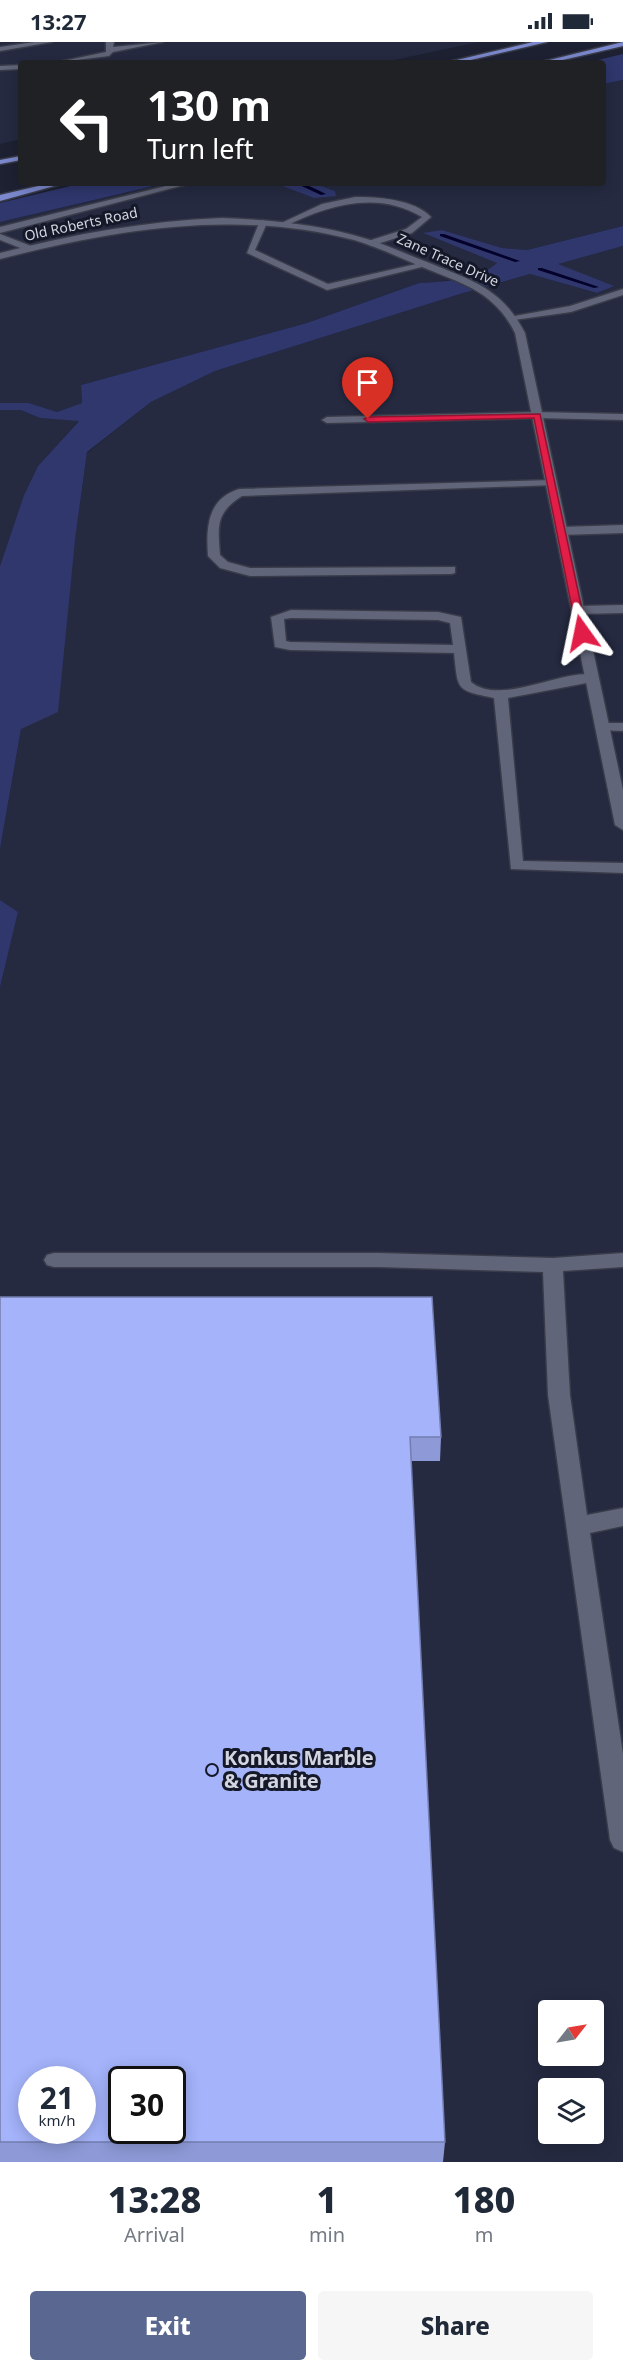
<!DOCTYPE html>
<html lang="en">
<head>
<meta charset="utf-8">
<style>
  body { margin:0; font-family:"Noto Sans",sans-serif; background:#f6f6f7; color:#1f2937; height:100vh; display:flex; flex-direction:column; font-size:22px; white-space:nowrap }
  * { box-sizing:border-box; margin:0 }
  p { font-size:20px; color:#747a83 }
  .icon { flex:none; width:33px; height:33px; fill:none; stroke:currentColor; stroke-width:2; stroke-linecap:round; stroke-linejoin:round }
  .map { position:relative; height:2120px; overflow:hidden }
  .panel { display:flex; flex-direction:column; background:#fff; flex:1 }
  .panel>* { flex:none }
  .guide { position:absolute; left:18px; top:18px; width:588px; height:126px; border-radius:6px; box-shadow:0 3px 15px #0003; background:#202124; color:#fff; overflow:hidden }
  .needle { width:39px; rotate:59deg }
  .fabs { position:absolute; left:538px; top:1958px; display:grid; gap:12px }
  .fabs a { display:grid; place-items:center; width:66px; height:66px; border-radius:6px; background:#fff; box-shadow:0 3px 15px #0003; font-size:30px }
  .speed { position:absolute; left:18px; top:2024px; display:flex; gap:12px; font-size:30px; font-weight:700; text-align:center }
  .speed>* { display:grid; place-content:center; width:78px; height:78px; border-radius:50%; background:#fff; box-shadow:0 3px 15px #0003; line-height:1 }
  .speed small { font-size:15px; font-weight:400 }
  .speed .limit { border:3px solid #111; border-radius:9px; background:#fff; color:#111 }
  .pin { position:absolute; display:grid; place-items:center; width:51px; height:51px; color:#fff; margin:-62px -26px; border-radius:50% 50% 50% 0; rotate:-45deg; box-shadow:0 0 6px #0007 }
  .pin .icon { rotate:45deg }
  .me { position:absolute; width:66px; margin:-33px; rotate:348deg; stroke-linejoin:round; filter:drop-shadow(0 0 4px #0008) }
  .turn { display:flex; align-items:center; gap:21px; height:126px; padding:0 30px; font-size:27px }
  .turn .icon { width:78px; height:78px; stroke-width:2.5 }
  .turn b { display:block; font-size:42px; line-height:51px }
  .eta { display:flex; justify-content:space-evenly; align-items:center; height:102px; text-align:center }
  .eta b { font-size:36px; font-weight:800; line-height:42px }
  .cta { display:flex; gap:12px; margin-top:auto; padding:12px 30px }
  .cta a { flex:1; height:69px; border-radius:6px; background:#5a6790; color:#fff; font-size:24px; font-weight:800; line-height:69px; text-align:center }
  .cta a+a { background:#f6f6f7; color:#1f2937 }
  .status { display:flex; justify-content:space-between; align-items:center; height:42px; padding:0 30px; background:#fff; direction:ltr }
  .status svg { height:16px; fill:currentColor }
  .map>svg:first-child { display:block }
</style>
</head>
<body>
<div class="status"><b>13:27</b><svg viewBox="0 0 49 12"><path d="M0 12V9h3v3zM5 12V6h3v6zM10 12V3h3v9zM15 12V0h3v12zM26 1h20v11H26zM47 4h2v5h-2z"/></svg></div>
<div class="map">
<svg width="623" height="2120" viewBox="0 0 623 2120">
  <rect width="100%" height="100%" fill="#1d2132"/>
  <g fill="#252a41" fill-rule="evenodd">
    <polygon points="0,0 479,0 380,21 21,21 21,97 0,102"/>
    <polygon points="623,38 623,184 527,208 502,206 442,188 425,192 498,221 489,228 438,240 419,241 307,281 81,343 82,361 57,370 29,361 0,361 0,180 166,141 274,141 314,156 335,149 313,141 603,141 603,42"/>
    <path d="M623,204V2120H0V945L18,870L0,858V807L21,687L75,498L87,411L151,360L215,329L460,252L530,232L597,251L557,222ZM549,1968H594V2013H549ZM32,2037H82V2088H32ZM122,2037H172V2088H122ZM549,2046H594V2091H549Z"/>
    <polygon points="0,368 22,368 40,376 79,378 38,424 24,453 0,524"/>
  </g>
  <g fill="#2f376d">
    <polygon points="623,12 623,38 603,42 603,21 585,21"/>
    <polygon points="83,141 166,141 0,180 0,161"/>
    <polygon points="274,141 313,141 335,149 336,154 314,156"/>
    <path d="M623,184V204L558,222L614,244L597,251L530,232L460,252L215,329L151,360L87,410L75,498L58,670L21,687L0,807V524L24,453L38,424L79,379L40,376L21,368H0V361H29L57,370L82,361L81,343L307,281L419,241C443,240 480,237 497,221L423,191L442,188L502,206L527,208Z"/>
    <polygon points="0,858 18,870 0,945"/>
  </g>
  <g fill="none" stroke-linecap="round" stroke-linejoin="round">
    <g fill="#04012a" fill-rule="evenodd">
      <polygon points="295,141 303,141 326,152 321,153"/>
      <polygon points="440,192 444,192 520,219 515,220 440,194"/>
      <polygon points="538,226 542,226 599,245 594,246 538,228"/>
    </g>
    <g stroke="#393b49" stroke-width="3">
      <g id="service">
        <polygon points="34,0 52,0 0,9 0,5"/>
        <polygon points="106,0 114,0 113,5 163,0 113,10 109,14 53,21 106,10"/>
        <polygon points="21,23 21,27 0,28 0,24"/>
        <polygon points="178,141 192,141 0,191 0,185"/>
        <path d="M355,155C378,155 414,157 431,175L412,191L371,204L366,201L368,199L406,187L422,175C377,148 327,163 284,185L277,183L322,162Z"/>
        <polygon points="263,178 267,181 255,208 328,242 425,220 430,223 327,248 247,211 259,181"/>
        <polygon points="0,192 31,204 33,206 28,209 0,198"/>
        <polygon points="623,247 623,253 571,270 514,278 509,275 570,264"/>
        <polygon points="537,370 623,372 623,378 537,376 327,381 322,378 327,375"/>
        <path d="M551,438L555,439V443L242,454C215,471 218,485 220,513L228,520L250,526L455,525V531L451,532L250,534L220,526L208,514C206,486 207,457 239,447Z"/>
        <polygon points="623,483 623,491 561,493 555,489 561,485"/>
        <polygon points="623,563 623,571 578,572 572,568 578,564"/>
        <path d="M291,568L438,570L461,575L471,640C501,665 565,625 597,633V639L508,656L523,819L623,821V831L511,827L494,656C456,648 458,649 454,611L290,608L275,605L271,575ZM291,576L438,578L450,581L453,603L290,600L286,599L284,577Z"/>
        <polygon points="602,681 623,681 623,689 597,688 595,685"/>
        <polygon points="54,1211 379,1211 553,1216 623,1211 623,1225 563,1229 570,1353 587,1473 623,1466 623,1484 590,1491 623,1712 623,1810 614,1806 610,1798 548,1353 543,1230 379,1225 54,1225 47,1223 44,1218 47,1213"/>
      </g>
    </g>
    <g stroke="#393b49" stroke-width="3">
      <path id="minor" d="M222,176C271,178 320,182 367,197C390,204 410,214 432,222C474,239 503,248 525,291L623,748V788L615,783L515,291C494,249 463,242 422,225C400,216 378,205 354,198C235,167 117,187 0,217V211C74,192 146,179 222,176Z"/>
    </g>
    <g stroke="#393b49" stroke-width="3">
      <g id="motorway">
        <polygon points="533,0 547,0 458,21 444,21"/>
        <polygon points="623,0 623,4 550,21 537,21"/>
        <polygon points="21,114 21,118 0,122 0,118"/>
        <polygon points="51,141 65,141 0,159 0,153"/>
      </g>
    </g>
    <use href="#service" fill="#606579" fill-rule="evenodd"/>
    <use href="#minor" fill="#606579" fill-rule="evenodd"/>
    <use href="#motorway" fill="#7b88cd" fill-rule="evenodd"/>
  </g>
  <polygon fill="#8d9ad7" points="0,1255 441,1395 440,1419 411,1419 445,2100 443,2120 0,2120"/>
  <path fill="#a4b3fa" stroke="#737daf" stroke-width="1.5" fill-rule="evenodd" d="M0,1255H432L441,1395H410L445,2100H0ZM32,2037H82V2088H32ZM122,2037H172V2088H122Z"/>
  <polygon fill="#e11d48" stroke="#92132f" stroke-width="1.5" points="540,372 587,591 582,594 577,591 534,376 368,380 364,377 368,375"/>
  <circle fill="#a2b2fd" stroke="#141828" stroke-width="2" cx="212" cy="1728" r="6"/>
  <g text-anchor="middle" stroke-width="6" stroke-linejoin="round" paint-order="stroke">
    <g font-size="14" fill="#d3d6e1" stroke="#141828">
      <text transform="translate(81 182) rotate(-12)" y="5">Old Roberts Road</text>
      <text transform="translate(448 218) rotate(24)" y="5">Zane Trace Drive</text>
    </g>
    <g font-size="20" font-weight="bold" fill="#d3d6e1" stroke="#141828" text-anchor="start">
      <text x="224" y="1723">Konkus Marble<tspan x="224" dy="23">&amp; Granite</tspan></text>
    </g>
  </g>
</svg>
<div class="fabs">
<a><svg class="needle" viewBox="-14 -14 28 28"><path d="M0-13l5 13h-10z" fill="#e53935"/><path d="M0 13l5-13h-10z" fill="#747a83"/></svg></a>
<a><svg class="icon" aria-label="layers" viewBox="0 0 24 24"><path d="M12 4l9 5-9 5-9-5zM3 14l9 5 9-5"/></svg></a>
</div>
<div class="speed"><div>21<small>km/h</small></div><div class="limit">30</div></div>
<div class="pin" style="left:368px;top:377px;background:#d93025"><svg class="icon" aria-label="arrive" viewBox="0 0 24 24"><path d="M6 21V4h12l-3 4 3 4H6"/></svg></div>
<svg class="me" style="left:582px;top:591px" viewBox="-20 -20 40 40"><path d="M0-17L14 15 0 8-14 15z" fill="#e11d48" stroke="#fff" stroke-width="4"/></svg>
<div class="guide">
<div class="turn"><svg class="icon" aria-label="left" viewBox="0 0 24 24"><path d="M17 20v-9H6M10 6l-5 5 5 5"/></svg><div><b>130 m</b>Turn left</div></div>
</div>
</div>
<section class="panel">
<div class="eta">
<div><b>13:28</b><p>Arrival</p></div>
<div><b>1</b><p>min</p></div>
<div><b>180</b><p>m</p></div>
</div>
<div class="cta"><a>Exit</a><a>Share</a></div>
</section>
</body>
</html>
